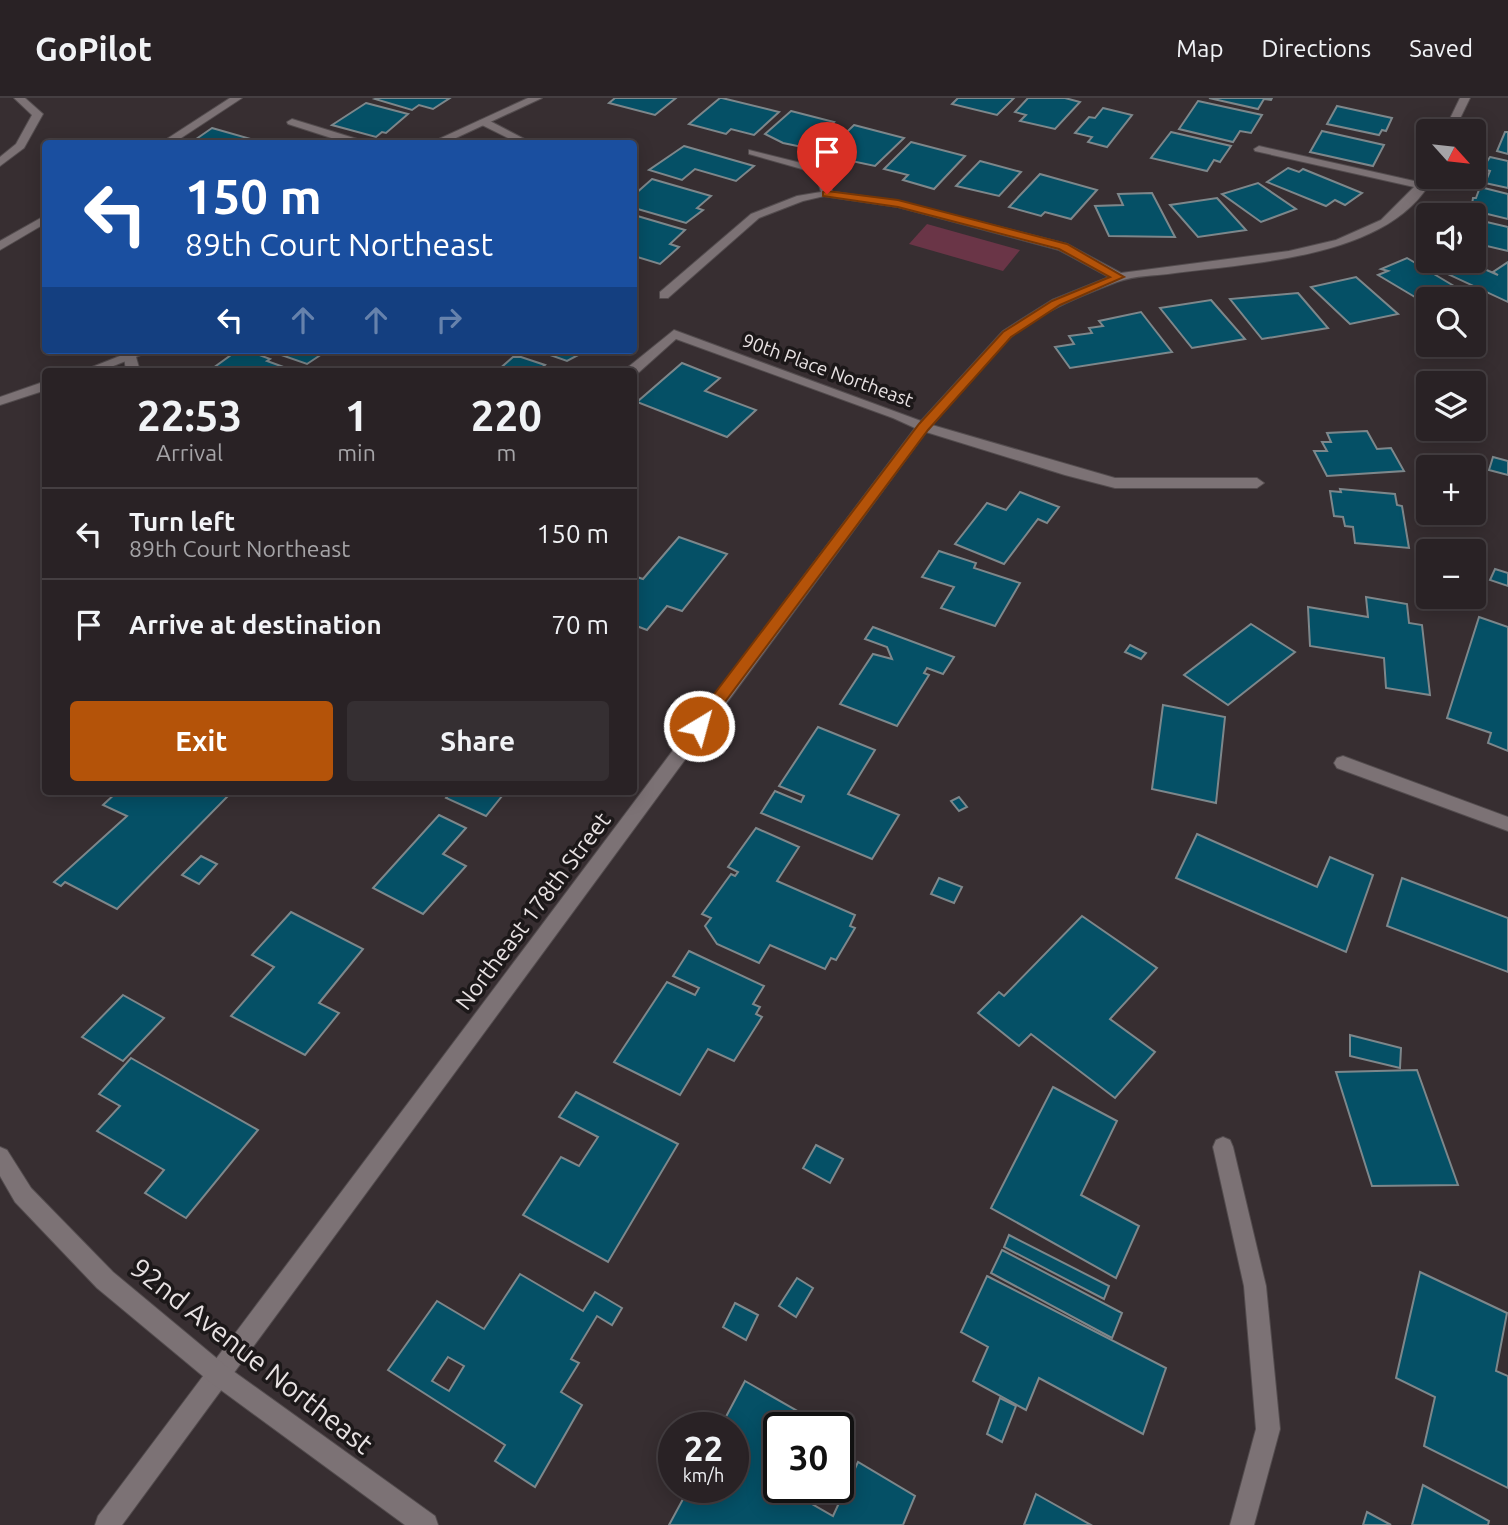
<!DOCTYPE html>
<html lang="en">
<head>
<meta charset="utf-8">
<style>
  body { margin:0; font-family:Ubuntu,sans-serif; background:#352f32; color:#f1f3f6; height:100vh; display:flex; flex-direction:column; font-size:26px; white-space:nowrap }
  * { box-sizing:border-box; margin:0 }
  p { font-size:23px; color:#a5a4a7 }
  .icon { flex:none; width:38px; height:38px; fill:none; stroke:currentColor; stroke-width:2; stroke-linecap:round; stroke-linejoin:round }
  .map { position:relative; flex:1; overflow:hidden }
  .details { position:absolute; left:42px; top:270px; width:595px; height:427px; display:flex; flex-direction:column; background:#292225; border-radius:7px; box-shadow:0 4px 18px #0003,0 0 0 2px #453f42 }
  .details>* { flex:none }
  .banner { position:absolute; left:42px; top:42px; width:595px; height:214px; border-radius:7px; box-shadow:0 4px 18px #0003,0 0 0 2px #453f42; background:#1a4fa0; color:#fff; overflow:hidden }
  .needle { width:46px; rotate:117deg }
  .fabs { position:absolute; left:1416px; top:21px; display:grid; gap:14px }
  .fabs a { display:grid; place-items:center; width:70px; height:70px; border-radius:7px; background:#292225; box-shadow:0 4px 18px #0003,0 0 0 2px #453f42; font-size:35px }
  .speed { position:absolute; left:658px; top:1314px; display:flex; gap:14px; font-size:35px; font-weight:700; text-align:center }
  .speed>* { display:grid; place-content:center; width:91px; height:91px; border-radius:50%; background:#292225; box-shadow:0 4px 18px #0003,0 0 0 2px #453f42; line-height:1 }
  .speed small { font-size:18px; font-weight:400 }
  .speed .limit { border:4px solid #111; border-radius:10px; background:#fff; color:#111 }
  .pin { position:absolute; display:grid; place-items:center; width:60px; height:60px; color:#fff; margin:-72px -30px; border-radius:50% 50% 50% 0; rotate:-45deg; box-shadow:0 0 7px #0007 }
  .pin .icon { rotate:45deg }
  .me { position:absolute; width:77px; margin:-38px; rotate:37deg; stroke-linejoin:round; filter:drop-shadow(0 0 5px #0008) }
  .turn { display:flex; align-items:center; gap:24px; height:147px; padding:0 28px; font-size:32px }
  .turn .icon { width:91px; height:91px; stroke-width:2.5 }
  .turn b { display:block; font-size:49px; line-height:60px }
  .lanes { display:flex; align-items:center; height:66px; padding:0 28px; background:#0003; justify-content:center; gap:35px; direction:ltr }
  .lanes .off { opacity:.35 }
  .eta { display:flex; justify-content:space-evenly; align-items:center; height:119px; text-align:center }
  .eta b { font-size:42px; font-weight:700; line-height:49px }
  .primary-button { display:flex; gap:14px; margin-top:auto; padding:14px 28px }
  .primary-button a { flex:1; height:80px; border-radius:7px; background:#b45309; color:#fff; font-size:28px; font-weight:700; line-height:80px; text-align:center }
  .primary-button a+a { background:#352f32; color:#f1f3f6 }
  ul { padding:0; list-style:none }
  li { display:flex; align-items:center; gap:21px; height:91px; padding:0 28px; border-top:2px solid #453f42 }
  li div { flex:1 }
  li b { display:block; font-size:26px }
  li em { font-style:normal }
  header { display:flex; align-items:center; gap:42px; box-sizing:border-box; height:98px; padding:0 35px; background:#292225; border-bottom:2px solid #453f42 }
  header strong { font-size:33px }
  nav { display:flex; gap:38px; margin-inline-start:auto; font-size:24px }
  .map>svg:first-child { display:block }
</style>
</head>
<body>
<header>
<strong>GoPilot</strong>
<nav><a>Map</a><a>Directions</a><a>Saved</a></nav>
</header>
<div class="map">
<svg width="1508" height="1427" viewBox="0 0 1508 1427">
  <rect width="100%" height="100%" fill="#372e31"/>
  <polygon fill="#6a3547" points="927,126 1020,152 1003,173 909,146"/>
  <g fill="#055066" stroke="#7d878b" stroke-width="2" fill-rule="evenodd">
    <polygon points="378,0 450,0 433,11 419,7 412,12 375,1"/>
    <polygon points="615,0 676,0 655,17 609,5"/>
    <polygon points="720,0 722,0 779,14 754,37 731,31 726,36 689,26"/>
    <polygon points="958,0 1014,0 997,17 952,6"/>
    <polygon points="1028,0 1065,0 1080,4 1055,31 1020,23 1026,17 1015,14"/>
    <polygon points="1209,0 1272,0 1271,2 1264,1 1258,11"/>
    <polygon points="1198,3 1262,17 1251,35 1240,33 1233,44 1179,31"/>
    <polygon points="366,5 408,16 386,35 382,34 376,39 332,27"/>
    <polygon points="1337,8 1392,20 1386,33 1382,32 1379,37 1327,26"/>
    <polygon points="1103,10 1132,17 1107,49 1088,44 1092,39 1075,35 1089,19 1095,20"/>
    <polygon points="791,13 834,24 807,50 783,45 765,36"/>
    <polygon points="854,27 904,40 875,68 823,57"/>
    <polygon points="212,30 258,43 254,46 189,46"/>
    <polygon points="1322,33 1384,47 1373,68 1310,54"/>
    <polygon points="1171,34 1231,48 1220,64 1214,62 1207,73 1151,60"/>
    <polygon points="1505,34 1508,34 1508,56 1497,53"/>
    <polygon points="911,44 965,58 934,91 903,82 908,77 884,71"/>
    <polygon points="684,48 754,68 736,83 695,71 682,82 649,72"/>
    <polygon points="1490,59 1508,63 1508,90 1485,85 1490,73 1482,71"/>
    <polygon points="980,63 1021,74 999,98 956,88"/>
    <polygon points="1288,70 1299,74 1303,71 1362,95 1345,107 1335,102 1326,108 1267,84"/>
    <polygon points="1040,76 1097,92 1071,121 1045,114 1041,118 1009,109"/>
    <polygon points="652,81 711,98 697,110 703,112 686,125 634,110 634,97"/>
    <polygon points="1258,85 1296,111 1261,124 1222,96"/>
    <polygon points="1480,89 1508,96 1508,121 1471,112 1473,100 1476,100"/>
    <polygon points="1152,95 1175,139 1109,138 1095,108 1123,107 1118,96"/>
    <polygon points="1217,100 1246,132 1198,139 1170,107"/>
    <polygon points="634,117 685,132 670,146 679,149 660,166 634,158"/>
    <polygon points="1474,121 1508,129 1508,153 1474,145"/>
    <polygon points="1407,160 1459,191 1451,194 1463,201 1428,201 1425,205 1378,177 1388,173 1381,171"/>
    <polygon points="1431,163 1466,163 1498,177 1493,174 1508,164 1508,204 1426,166"/>
    <polygon points="1356,179 1398,216 1350,226 1311,189"/>
    <polygon points="1298,195 1328,230 1262,241 1230,201"/>
    <polygon points="1211,202 1245,241 1192,250 1160,210"/>
    <polygon points="1141,214 1172,254 1070,270 1055,249 1074,246 1069,238 1092,235 1089,230 1103,228 1099,223"/>
    <polygon points="238,252 246,252 270,261 267,263 289,271 209,273"/>
    <polygon points="267,252 328,252 307,266"/>
    <polygon points="536,252 583,252 584,254 567,263"/>
    <polygon points="513,259 521,259 545,267 538,273 497,273"/>
    <polygon points="682,265 720,280 705,293 756,312 727,339 637,304"/>
    <polygon points="1367,333 1377,351 1391,350 1404,373 1327,378 1314,353 1327,353 1322,344 1331,344 1327,335"/>
    <polygon points="1493,359 1508,363 1508,377 1489,372"/>
    <polygon points="1340,391 1395,396 1397,407 1402,408 1409,450 1355,445 1353,429 1345,428 1343,419 1334,418 1330,393 1341,394"/>
    <polygon points="1020,394 1059,409 1047,425 1038,421 1004,466 955,446 987,405 1006,412"/>
    <polygon points="679,439 727,456 682,513 667,508 647,532 634,527 634,478 643,481"/>
    <polygon points="939,453 976,465 974,470 1020,485 995,528 941,510 954,489 922,479"/>
    <polygon points="1495,471 1508,475 1508,488 1490,482"/>
    <polygon points="1366,499 1407,506 1409,525 1422,527 1430,597 1386,590 1384,560 1310,548 1308,509 1368,519"/>
    <polygon points="1479,519 1508,529 1508,653 1488,645 1491,635 1447,620"/>
    <polygon points="1251,526 1295,554 1228,607 1184,577"/>
    <polygon points="873,529 954,559 943,576 927,570 924,575 929,577 897,628 840,606 873,556 892,561 887,549 865,541"/>
    <polygon points="1130,547 1146,555 1141,561 1125,554"/>
    <polygon points="1163,607 1225,619 1216,705 1152,691"/>
    <polygon points="818,629 875,652 848,696 899,717 872,761 761,715 775,693 801,704 804,698 779,688"/>
    <polygon points="118,693 227,693 228,698 117,811 65,784 61,788 54,784 127,718 103,707"/>
    <polygon points="452,693 502,693 499,697 502,698 486,718 446,700"/>
    <polygon points="959,699 967,709 959,713 951,703"/>
    <polygon points="439,717 466,730 443,756 466,768 423,816 373,790"/>
    <polygon points="756,730 799,749 777,783 855,817 850,828 855,830 836,862 831,860 825,871 770,847 759,865 717,846 705,828 711,820 702,816 731,776 735,778 738,774 728,769"/>
    <polygon points="1197,736 1317,789 1330,759 1373,777 1346,854 1176,780"/>
    <polygon points="201,758 217,766 199,786 182,777"/>
    <polygon points="939,780 962,789 954,805 931,796"/>
    <polygon points="1402,780 1508,820 1508,874 1387,828"/>
    <polygon points="291,814 363,851 319,905 339,915 305,957 231,918 274,869 252,857"/>
    <polygon points="1082,818 1157,870 1110,921 1155,954 1115,1000 1031,936 1019,948 978,915 999,894 1004,898"/>
    <polygon points="689,853 764,888 753,906 760,909 756,916 762,919 734,963 708,951 680,997 614,964 667,884 695,897 699,890 673,878"/>
    <polygon points="123,897 164,920 123,963 82,939"/>
    <polygon points="1350,937 1401,950 1400,970 1350,958"/>
    <polygon points="131,960 258,1032 186,1120 145,1095 164,1072 97,1033 120,1008 99,996"/>
    <polygon points="1417,972 1458,1087 1372,1088 1336,974"/>
    <polygon points="1053,989 1117,1023 1081,1097 1139,1128 1116,1180 991,1110"/>
    <polygon points="576,994 678,1046 608,1164 523,1117 561,1059 579,1068 598,1039 559,1019"/>
    <polygon points="816,1047 843,1061 830,1085 803,1070"/>
    <polygon points="1009,1137 1109,1188 1104,1201 1004,1149"/>
    <polygon points="1002,1152 1122,1215 1112,1240 991,1175"/>
    <polygon points="1420,1174 1507,1215 1496,1273 1508,1278 1508,1390 1424,1348 1435,1299 1396,1280"/>
    <path d="M520,1176L583,1213L595,1194L622,1210L612,1227L597,1218L571,1261L579,1265L561,1294L582,1307L535,1389L495,1363L505,1347L388,1272L437,1203L484,1231ZM448,1259L464,1268L449,1293L432,1283Z"/>
    <polygon points="987,1178 1166,1270 1143,1336 1039,1280 1026,1312 973,1283 988,1249 961,1234"/>
    <polygon points="797,1180 813,1190 796,1219 779,1208"/>
    <polygon points="735,1205 758,1217 746,1242 723,1229"/>
    <polygon points="745,1283 806,1318 800,1330 779,1330 779,1373 773,1383 779,1390 784,1390 833,1418 858,1364 915,1398 903,1427 669,1427 689,1390 733,1390 733,1330 720,1330"/>
    <polygon points="1000,1300 1016,1308 1002,1344 987,1336"/>
    <polygon points="1423,1387 1489,1423 1488,1427 1412,1427"/>
    <polygon points="1036,1396 1091,1427 1024,1427"/>
    <polygon points="1367,1414 1391,1427 1363,1427"/>
  </g>
  <g fill="none" stroke-linecap="round" stroke-linejoin="round">
    <g stroke="#534c4e" stroke-width="2">
      <g id="lane">
        <polygon points="14,0 25,0 43,16 24,50 0,68 0,59 16,46 32,17"/>
        <polygon points="292,21 367,44 368,46 350,46 288,26 287,24"/>
        <polygon points="480,22 488,22 534,46 520,46 480,26"/>
        <polygon points="1259,48 1423,85 1429,88 1423,91 1255,53 1254,51"/>
        <polygon points="749,52 817,69 828,79 833,96 803,103 759,120 668,200 660,200 660,194 751,116 797,98 821,94 817,80 809,73 749,56"/>
        <polygon points="130,255 136,259 140,273 126,273 124,259"/>
      </g>
    </g>
    <g stroke="#534c4e" stroke-width="2">
      <g id="street">
        <polygon points="230,0 242,0 172,46 159,46"/>
        <polygon points="528,0 542,0 443,46 428,46"/>
        <polygon points="1460,0 1470,0 1454,33 1444,33"/>
        <path d="M1428,75V79H1433C1394,159 1253,165 1175,175C1157,178 1135,177 1117,184C1083,197 1037,215 1010,240C982,267 958,299 932,327L1115,380H1257L1264,385L1257,390H1115L1065,377L926,334L122,1427H95L98,1418L915,330L893,320L676,241L637,276L625,273L627,270L674,232L921,323L1003,233L1052,202L1109,179L1059,152L898,109L823,98V94L827,93L898,103L1067,146L1121,175L1289,153L1336,142L1381,122Z"/>
        <polygon points="46,117 46,125 0,152 0,143"/>
        <polygon points="135,252 153,252 101,273 82,273"/>
        <polygon points="46,283 46,292 0,307 0,299"/>
        <polygon points="1343,658 1508,719 1508,733 1337,670 1334,665 1337,660"/>
        <polygon points="1223,1039 1230,1042 1233,1049 1266,1188 1280,1331 1254,1427 1230,1427 1256,1331 1244,1188 1213,1049 1216,1042"/>
      </g>
    </g>
    <g stroke="#534c4e" stroke-width="2">
      <polygon id="secondary" points="0,1049 7,1052 31,1090 113,1174 226,1268 435,1418 438,1427 405,1427 210,1284 97,1190 15,1104 0,1078"/>
    </g>
    <use href="#lane" fill="#7c7275" fill-rule="evenodd"/>
    <use href="#street" fill="#7c7275" fill-rule="evenodd"/>
    <use href="#secondary" fill="#7c7275" fill-rule="evenodd"/>
  </g>
  <polygon fill="#b45309" stroke="#753606" stroke-width="2" points="827,93 898,102 1067,146 1124,179 1060,207 1011,239 928,332 704,632 699,634 691,628 693,624 919,326 1003,234 1052,203 1110,179 1059,151 898,109 823,98 823,94"/>
  <g text-anchor="middle" stroke-width="7" stroke-linejoin="round" paint-order="stroke">
    <g font-size="19" fill="#e8e2e3" stroke="#1c1819">
      <text transform="translate(828 272) rotate(20)" y="7">90th Place Northeast</text>
    </g>
    <g font-size="23" fill="#e8e2e3" stroke="#1c1819">
      <text transform="translate(533 813) rotate(-53)" y="8">Northeast 178th Street</text>
    </g>
    <g font-size="28" fill="#e8e2e3" stroke="#1c1819">
      <text transform="translate(252 1258) rotate(38)" y="10">92nd Avenue Northeast</text>
    </g>
  </g>
</svg>
<div class="fabs">
<a><svg class="needle" viewBox="-14 -14 28 28"><path d="M0-13l5 13h-10z" fill="#e53935"/><path d="M0 13l5-13h-10z" fill="#a5a4a7"/></svg></a>
<a><svg class="icon" aria-label="sound" viewBox="0 0 24 24"><path d="M4 9h4l5-4v14l-5-4H4zM17 9q2 3 0 6"/></svg></a>
<a><svg class="icon" aria-label="search" viewBox="0 0 24 24"><circle cx="10" cy="10" r="6"/><path d="M15 15l6 6"/></svg></a>
<a><svg class="icon" aria-label="layers" viewBox="0 0 24 24"><path d="M12 4l9 5-9 5-9-5zM3 14l9 5 9-5"/></svg></a>
<a>+</a>
<a>−</a>
</div>
<div class="speed"><div>22<small>km/h</small></div><div class="limit">30</div></div>
<div class="pin" style="left:827px;top:96px;background:#d93025"><svg class="icon" aria-label="arrive" viewBox="0 0 24 24"><path d="M6 21V4h12l-3 4 3 4H6"/></svg></div>
<svg class="me" style="left:699px;top:628px" viewBox="-20 -20 40 40"><circle r="17" fill="#b45309" stroke="#fff" stroke-width="3"/><path d="M0-11L8 9 0 5-8 9z" fill="#fff"/></svg>
<div class="banner">
<div class="turn"><svg class="icon" aria-label="left" viewBox="0 0 24 24"><path d="M17 20v-9H6M10 6l-5 5 5 5"/></svg><div><b>150 m</b>89th Court Northeast</div></div>
<div class="lanes"><svg class="icon" aria-label="left" viewBox="0 0 24 24"><path d="M17 20v-9H6M10 6l-5 5 5 5"/></svg><svg class="icon off" aria-label="ahead" viewBox="0 0 24 24"><path d="M12 20V5M6 11l6-6 6 6"/></svg><svg class="icon off" aria-label="ahead" viewBox="0 0 24 24"><path d="M12 20V5M6 11l6-6 6 6"/></svg><svg class="icon off" aria-label="right" viewBox="0 0 24 24"><path d="M7 20v-9h11M14 6l5 5-5 5"/></svg></div>
</div>
<section class="details">
<div class="eta">
<div><b>22:53</b><p>Arrival</p></div>
<div><b>1</b><p>min</p></div>
<div><b>220</b><p>m</p></div>
</div>
<ul>
<li><svg class="icon" aria-label="left" viewBox="0 0 24 24"><path d="M17 20v-9H6M10 6l-5 5 5 5"/></svg><div><b>Turn left</b><p>89th Court Northeast</p></div><em>150 m</em></li>
<li><svg class="icon" aria-label="arrive" viewBox="0 0 24 24"><path d="M6 21V4h12l-3 4 3 4H6"/></svg><div><b>Arrive at destination</b></div><em>70 m</em></li>
</ul>
<div class="primary-button"><a>Exit</a><a>Share</a></div>
</section>
</div>
</body>
</html>
